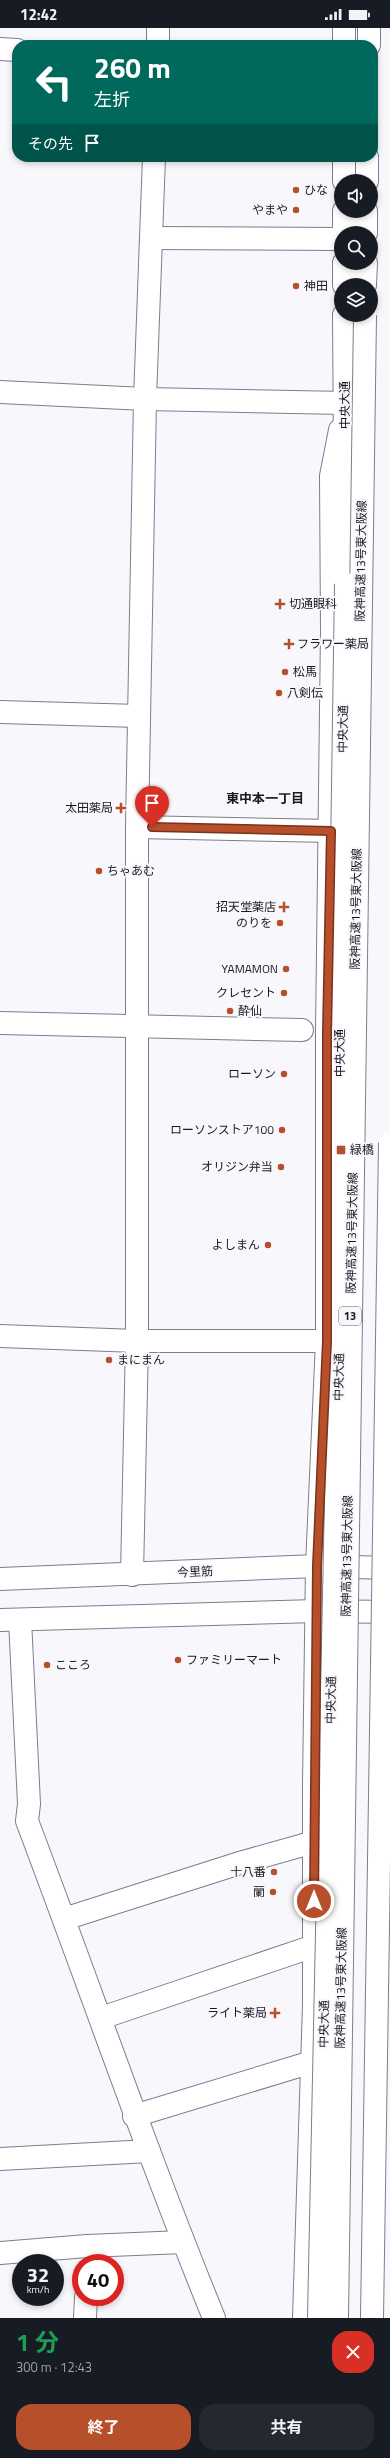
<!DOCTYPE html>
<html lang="ja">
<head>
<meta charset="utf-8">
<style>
  body { margin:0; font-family:"Titillium Web","Noto Sans JP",sans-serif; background:#242831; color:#f1f3f6; height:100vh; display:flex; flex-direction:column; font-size:15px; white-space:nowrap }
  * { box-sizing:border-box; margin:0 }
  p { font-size:13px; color:#9ea1a6 }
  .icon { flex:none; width:22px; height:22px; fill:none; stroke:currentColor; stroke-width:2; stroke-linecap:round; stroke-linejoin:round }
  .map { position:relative; height:2290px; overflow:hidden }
  .panel { display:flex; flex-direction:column; background:#171b24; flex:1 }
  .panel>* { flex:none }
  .hud { position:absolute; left:12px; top:12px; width:366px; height:122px; border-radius:16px; box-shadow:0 2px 6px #0003; background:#00695c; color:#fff; overflow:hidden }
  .fabs { position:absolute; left:334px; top:146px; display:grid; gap:8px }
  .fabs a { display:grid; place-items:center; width:44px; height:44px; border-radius:50%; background:#171b24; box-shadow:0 2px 6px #0003; font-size:20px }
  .speed { position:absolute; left:12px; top:2226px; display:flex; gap:8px; font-size:20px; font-weight:700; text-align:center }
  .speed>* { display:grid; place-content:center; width:52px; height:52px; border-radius:50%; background:#171b24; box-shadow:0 2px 6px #0003; line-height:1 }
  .speed small { font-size:10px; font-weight:400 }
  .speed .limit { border:6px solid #d22; background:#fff; color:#111 }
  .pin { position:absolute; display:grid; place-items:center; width:34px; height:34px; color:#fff; margin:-41px -17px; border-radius:50% 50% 50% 0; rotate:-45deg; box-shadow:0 0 4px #0007 }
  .pin .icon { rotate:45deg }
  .me { position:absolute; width:44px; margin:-22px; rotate:0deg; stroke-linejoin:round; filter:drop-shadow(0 0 3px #0008) }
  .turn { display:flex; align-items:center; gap:14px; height:84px; padding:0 16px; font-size:18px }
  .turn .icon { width:52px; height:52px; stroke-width:2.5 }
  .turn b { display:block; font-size:28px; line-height:34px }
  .then { display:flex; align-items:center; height:38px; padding:0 16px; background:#0003; gap:8px; font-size:15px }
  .round { display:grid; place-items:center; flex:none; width:42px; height:42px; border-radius:16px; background:#242831 }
  .headline { display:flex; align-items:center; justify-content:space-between; height:68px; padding:0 16px }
  h1 { font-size:24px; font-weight:700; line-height:30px; color:#1e9e55 }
  .action { display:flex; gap:8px; margin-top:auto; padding:8px 16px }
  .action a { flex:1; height:46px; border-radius:16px; background:#b74f2a; color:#fff; font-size:16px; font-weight:700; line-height:46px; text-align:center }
  .action a+a { background:#242831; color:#f1f3f6 }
  .status { display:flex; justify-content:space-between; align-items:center; height:28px; padding:0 20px; background:#171b24; direction:ltr }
  .status svg { height:11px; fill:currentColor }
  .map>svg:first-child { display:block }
</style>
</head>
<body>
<div class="status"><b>12:42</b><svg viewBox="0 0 49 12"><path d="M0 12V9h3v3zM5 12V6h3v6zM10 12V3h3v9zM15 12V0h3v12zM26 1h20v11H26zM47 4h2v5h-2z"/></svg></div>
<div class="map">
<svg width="390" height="2290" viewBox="0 0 390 2290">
  <rect width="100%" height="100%" fill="#f8f8fc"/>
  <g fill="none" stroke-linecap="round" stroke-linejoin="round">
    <g stroke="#7d7c90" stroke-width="24">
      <g id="minor">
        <polyline points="158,17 158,0"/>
        <polyline points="0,21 17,22"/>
        <polyline points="152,210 341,211"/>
        <polyline points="0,364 145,371 345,375"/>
        <polyline points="0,684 139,688"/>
        <polyline points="137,799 331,803"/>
        <polyline points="0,995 302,1002"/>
        <polyline points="0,1308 137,1313 327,1313"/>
        <polyline points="132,1547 137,1313 137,799 145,371 154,129"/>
        <path d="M20,1592L29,1776L27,1793C90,1959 147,2126 214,2290"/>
        <polyline points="64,1891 243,1834 314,1814"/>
        <polyline points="101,1990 314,1918"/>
        <polyline points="134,2088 312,2034"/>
        <polyline points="0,2131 149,2123"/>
        <polyline points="0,2225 87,2218 183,2214"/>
        <polyline points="85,2290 86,2269"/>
      </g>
    </g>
    <g stroke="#7d7c90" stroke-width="24">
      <polyline id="tertiary" points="304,2290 314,1976 314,1757 317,1538 327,1313 327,1005 332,602 331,448 340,402"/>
    </g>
    <g stroke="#7d7c90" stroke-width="24">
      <g id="primary">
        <polyline points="344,17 344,0"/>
        <polyline points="344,153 344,129"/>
        <polyline points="344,205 344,183"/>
        <polyline points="344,235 344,257"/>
        <polyline points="344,287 346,556"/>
        <polyline points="0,1551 317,1538 390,1540"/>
        <polyline points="0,1592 316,1583 390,1584"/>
      </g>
    </g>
    <g stroke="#7d7c90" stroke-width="24">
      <g id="motorway">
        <polyline points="369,17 369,0"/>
        <polyline points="367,153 367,129"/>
        <polyline points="366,205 366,183"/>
        <polyline points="365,257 366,235"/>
      </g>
    </g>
    <use href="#minor" stroke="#fff" stroke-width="22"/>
    <use href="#tertiary" stroke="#fff" stroke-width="22"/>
    <use href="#primary" stroke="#fff" stroke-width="22"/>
    <use href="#motorway" stroke="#fff" stroke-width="22"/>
    <g stroke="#7d7c90" stroke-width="24" stroke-linecap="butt">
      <polyline id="primary-bridge" points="319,2290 339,1327 341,893 346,556"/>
    </g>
    <g stroke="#7d7c90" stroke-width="24" stroke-linecap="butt">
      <g id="motorway-bridge">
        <polyline points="337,2290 365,287"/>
        <polyline points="372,2290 390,1115"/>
      </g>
    </g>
    <use href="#primary-bridge" stroke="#fff" stroke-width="22"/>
    <use href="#motorway-bridge" stroke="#fff" stroke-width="22"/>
  </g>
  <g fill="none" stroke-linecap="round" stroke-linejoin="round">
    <g stroke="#77331b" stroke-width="10">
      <polyline id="route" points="152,799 331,803 327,1005 327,1313 317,1538 314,1873"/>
    </g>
    <use href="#route" stroke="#b74f2a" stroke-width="7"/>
  </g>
  <g fill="#b74f2a" stroke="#f8f8fc" stroke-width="1.5">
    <circle cx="296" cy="162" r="4"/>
    <circle cx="296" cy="182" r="4"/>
    <circle cx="296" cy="258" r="4"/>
    <path d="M278 570h4v4h4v4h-4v4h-4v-4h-4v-4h4z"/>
    <path d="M287 610h4v4h4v4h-4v4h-4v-4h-4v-4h4z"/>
    <circle cx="285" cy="644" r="4"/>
    <circle cx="279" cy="665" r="4"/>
    <path d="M119 774h4v4h4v4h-4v4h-4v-4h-4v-4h4z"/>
    <circle cx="99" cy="843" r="4"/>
    <path d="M282 873h4v4h4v4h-4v4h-4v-4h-4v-4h4z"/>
    <circle cx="280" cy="895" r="4"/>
    <circle cx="286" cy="941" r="4"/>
    <circle cx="284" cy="965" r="4"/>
    <circle cx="230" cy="983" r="4"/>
    <circle cx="284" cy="1046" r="4"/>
    <circle cx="282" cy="1102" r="4"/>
    <rect x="336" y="1117" width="10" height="10" rx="2"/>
    <circle cx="281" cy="1139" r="4"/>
    <circle cx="268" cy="1217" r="4"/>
    <circle cx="109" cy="1332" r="4"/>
    <circle cx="178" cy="1632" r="4"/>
    <circle cx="47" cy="1637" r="4"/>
    <circle cx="274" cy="1844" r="4"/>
    <circle cx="273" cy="1864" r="4"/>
    <path d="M273 1979h4v4h4v4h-4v4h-4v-4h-4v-4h4z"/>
  </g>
  <g text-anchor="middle" stroke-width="4" stroke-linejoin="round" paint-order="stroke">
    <rect fill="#f8f8fc" stroke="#5d5c63" stroke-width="1" x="339" y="1279" width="22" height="18" rx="3"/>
    <g font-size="11" font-weight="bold" fill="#1a1921">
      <text x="350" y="1292">13</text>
    </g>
    <g font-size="12" fill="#1a1921" stroke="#f8f8fc" text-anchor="end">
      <text x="304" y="166" text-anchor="start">ひな</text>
      <text x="288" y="186">やまや</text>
      <text x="304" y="262" text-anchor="start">神田</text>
      <text x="289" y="580" text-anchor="start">切通眼科</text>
      <text x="297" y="620" text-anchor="start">フラワー薬局</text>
      <text x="293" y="648" text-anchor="start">松馬</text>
      <text x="287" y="669" text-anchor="start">八剣伝</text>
      <text x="113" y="784">太田薬局</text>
      <text x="107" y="847" text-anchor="start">ちゃあむ</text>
      <text x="276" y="883">招天堂薬店</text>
      <text x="272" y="899">のりを</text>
      <text x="278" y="945">YAMAMON</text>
      <text x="276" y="969">クレセント</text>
      <text x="238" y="987" text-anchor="start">酔仙</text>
      <text x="276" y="1050">ローソン</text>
      <text x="274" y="1106">ローソンストア100</text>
      <text x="350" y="1126" text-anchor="start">緑橋</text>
      <text x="273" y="1143">オリジン弁当</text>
      <text x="260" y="1221">よしまん</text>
      <text x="117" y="1336" text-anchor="start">まにまん</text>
      <text x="186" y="1636" text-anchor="start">ファミリーマート</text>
      <text x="55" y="1641" text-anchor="start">こころ</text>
      <text x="266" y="1848">十八番</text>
      <text x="265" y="1868">蘭</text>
      <text x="267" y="1989">ライト薬局</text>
    </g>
    <g font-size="12" fill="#1a1921" stroke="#f8f8fc">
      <text transform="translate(345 377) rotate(-90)" y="4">中央大通</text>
      <text transform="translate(361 533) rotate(-89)" y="4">阪神高速13号東大阪線</text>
      <text transform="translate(343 701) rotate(-89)" y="4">中央大通</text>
      <text transform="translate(356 881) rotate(-89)" y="4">阪神高速13号東大阪線</text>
      <text transform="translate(340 1025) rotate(-90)" y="4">中央大通</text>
      <text transform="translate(352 1205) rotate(-89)" y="4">阪神高速13号東大阪線</text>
      <text transform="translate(339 1349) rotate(-89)" y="4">中央大通</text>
      <text transform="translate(347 1528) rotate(-89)" y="4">阪神高速13号東大阪線</text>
      <text transform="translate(195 1544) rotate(-3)" y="4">今里筋</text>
      <text transform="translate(331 1672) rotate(-89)" y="4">中央大通</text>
      <text transform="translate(341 1960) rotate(-89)" y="4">阪神高速13号東大阪線</text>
      <text transform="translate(324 1996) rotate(-89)" y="4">中央大通</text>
    </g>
    <g font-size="13" font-weight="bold" fill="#1a1921" stroke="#f8f8fc">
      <text x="265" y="775">東中本一丁目</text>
    </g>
  </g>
</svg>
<div class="fabs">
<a><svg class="icon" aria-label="sound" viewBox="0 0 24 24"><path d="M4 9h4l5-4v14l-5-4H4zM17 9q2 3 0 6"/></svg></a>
<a><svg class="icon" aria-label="search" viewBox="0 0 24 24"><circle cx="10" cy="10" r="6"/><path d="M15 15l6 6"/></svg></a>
<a><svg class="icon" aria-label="layers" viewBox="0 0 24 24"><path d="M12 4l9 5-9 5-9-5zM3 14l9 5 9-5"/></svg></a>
</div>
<div class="speed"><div>32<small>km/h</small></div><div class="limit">40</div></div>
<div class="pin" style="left:152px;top:799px;background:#d93025"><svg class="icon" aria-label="arrive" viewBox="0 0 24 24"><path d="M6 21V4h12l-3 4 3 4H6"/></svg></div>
<svg class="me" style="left:314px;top:1873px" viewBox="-20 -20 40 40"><circle r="17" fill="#b74f2a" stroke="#fff" stroke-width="3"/><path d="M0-11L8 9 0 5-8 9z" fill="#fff"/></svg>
<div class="hud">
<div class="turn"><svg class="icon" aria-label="left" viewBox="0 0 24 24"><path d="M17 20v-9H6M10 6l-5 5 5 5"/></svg><div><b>260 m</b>左折</div></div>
<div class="then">その先<svg class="icon" aria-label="arrive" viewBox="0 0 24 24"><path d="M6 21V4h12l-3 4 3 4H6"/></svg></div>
</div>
</div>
<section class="panel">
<div class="headline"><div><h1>1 分</h1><p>300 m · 12:43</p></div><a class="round" style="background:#d93025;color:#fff"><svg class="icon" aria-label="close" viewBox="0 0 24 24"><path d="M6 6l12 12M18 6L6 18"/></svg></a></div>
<div class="action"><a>終了</a><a>共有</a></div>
</section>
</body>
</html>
